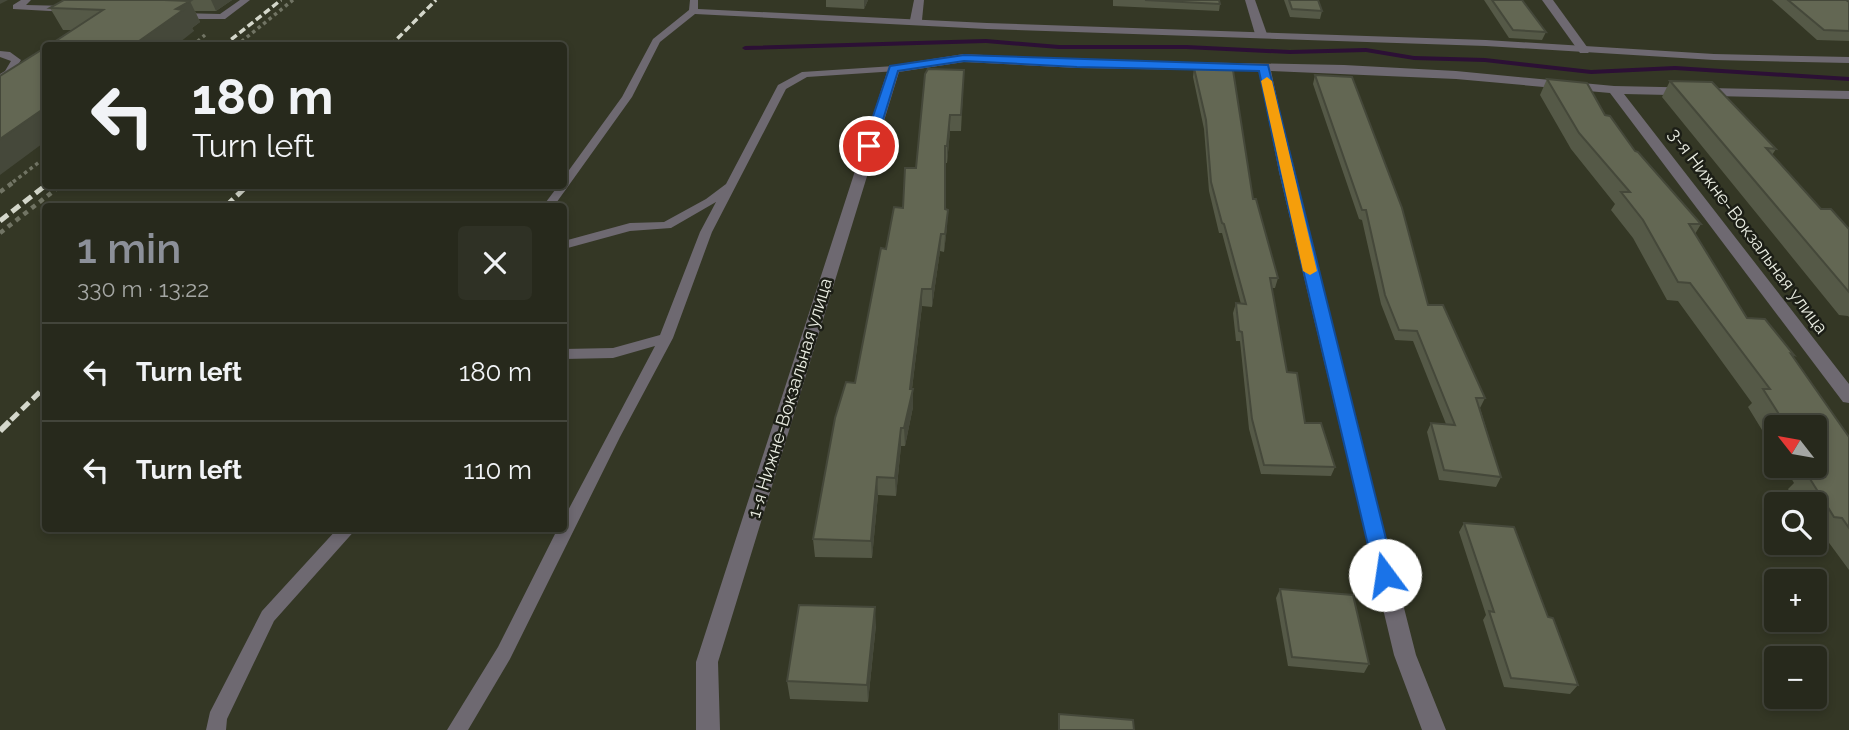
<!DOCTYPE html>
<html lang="en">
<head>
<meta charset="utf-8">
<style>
  body { margin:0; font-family:Raleway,sans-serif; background:#2f3125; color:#f1f3f6; height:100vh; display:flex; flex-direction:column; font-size:26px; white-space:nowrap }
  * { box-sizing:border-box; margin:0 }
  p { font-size:23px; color:#a4a6a3 }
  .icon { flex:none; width:38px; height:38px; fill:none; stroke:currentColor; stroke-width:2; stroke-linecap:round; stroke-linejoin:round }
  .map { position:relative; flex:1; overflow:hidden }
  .drawer { position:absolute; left:42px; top:203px; width:525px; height:329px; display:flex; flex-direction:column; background:#27291c; border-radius:7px; box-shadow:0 4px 10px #0003,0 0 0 2px #43453b }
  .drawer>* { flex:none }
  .guide { position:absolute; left:42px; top:42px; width:525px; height:147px; border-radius:7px; box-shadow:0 4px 10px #0003,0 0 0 2px #43453b; background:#27291c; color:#f1f3f6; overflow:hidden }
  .needle { width:46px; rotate:301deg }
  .buttons { position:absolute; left:1764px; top:415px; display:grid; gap:14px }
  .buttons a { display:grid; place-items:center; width:63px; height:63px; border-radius:7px; background:#27291c; box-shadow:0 4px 10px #0003,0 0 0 2px #43453b; font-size:35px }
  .pin { position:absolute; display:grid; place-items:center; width:60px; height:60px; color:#fff; margin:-30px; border:4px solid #fff; border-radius:50%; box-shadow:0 2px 7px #0007 }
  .me { position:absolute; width:77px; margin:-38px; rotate:346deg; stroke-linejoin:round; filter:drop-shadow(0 0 5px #0008) }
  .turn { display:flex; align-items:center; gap:24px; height:147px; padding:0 35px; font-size:32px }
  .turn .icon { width:91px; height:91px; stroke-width:2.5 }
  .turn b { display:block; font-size:49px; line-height:60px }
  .round { display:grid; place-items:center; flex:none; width:74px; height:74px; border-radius:7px; background:#2f3125 }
  .summary { display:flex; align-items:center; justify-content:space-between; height:119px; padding:0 35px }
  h1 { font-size:42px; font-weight:600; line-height:52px; color:#8c9099 }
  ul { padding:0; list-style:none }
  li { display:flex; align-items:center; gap:21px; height:98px; padding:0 35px; border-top:2px solid #43453b }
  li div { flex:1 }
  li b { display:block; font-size:26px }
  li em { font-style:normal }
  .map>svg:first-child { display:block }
</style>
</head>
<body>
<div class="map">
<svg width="1849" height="730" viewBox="0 0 1849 730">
  <rect width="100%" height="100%" fill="#343725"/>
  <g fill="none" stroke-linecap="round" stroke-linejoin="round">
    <polygon fill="#2c1035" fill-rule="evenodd" points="986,39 1059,45 1186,45 1290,50 1366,48 1414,56 1485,58 1591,70 1675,66 1849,77 1849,81 1675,70 1591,74 1485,62 1414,60 1366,52 1290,54 1186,49 1059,49 986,43 745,50 742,48 745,46"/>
    <g stroke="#717464" stroke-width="3.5" stroke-dasharray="3.5 3.5" stroke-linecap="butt">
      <polyline points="192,46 205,35"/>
      <polyline points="236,46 293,0"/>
      <polyline points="13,182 46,157"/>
    </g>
    <g stroke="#717464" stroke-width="4.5" stroke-dasharray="5 5" stroke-linecap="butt">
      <polyline points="0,192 15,181"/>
      <polyline points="0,233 60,186"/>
    </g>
    <g fill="#6e6971" fill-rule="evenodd">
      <polygon points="21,0 31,0 26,5 68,6 72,9 68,12 13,9 13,5"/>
      <polygon points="240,0 250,0 225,19 179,19 175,16 179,13 220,14"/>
      <polygon points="690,0 698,0 698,9 987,23 1486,40 1714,54 1849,57 1849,63 1714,60 1486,46 987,29 695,14 660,42 632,97 554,206 543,206 558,186 564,186 564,177 622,97 653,39 689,10"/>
      <polygon points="0,51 10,52 21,60 12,75 0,81 0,74 5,71 11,61 0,57"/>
      <polygon points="894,66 899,69 897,71 807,77 786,89 712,232 673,338 620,437 510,659 468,730 447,730 498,647 558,528 564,528 564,518 655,346 613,358 564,359 564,349 613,348 660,335 700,232 716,202 671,228 630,231 564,249 564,241 630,223 664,222 706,199 726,184 778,85 802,72"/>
      <polygon points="338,528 357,528 274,621 227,719 226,730 206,730 210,712 262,611"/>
    </g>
    <g fill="#6e6971" fill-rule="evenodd">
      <polygon points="914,0 924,0 922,20 916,23 910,20"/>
      <polygon points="1245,0 1255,0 1267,34 1265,36 1255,34"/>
      <polygon points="1542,0 1553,0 1590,51 1588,53 1580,53"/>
      <polygon points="964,54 1077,60 1344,65 1456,71 1614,86 1849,91 1849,99 1624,94 1849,384 1849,403 1843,402 1610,93 1456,79 1271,71 1293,172 1416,655 1446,730 1422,730 1394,655 1279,172 1259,71 1077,68 964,62 899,72 718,662 720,730 696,730 696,662 888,69 894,65"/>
    </g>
    <g stroke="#d4d7cb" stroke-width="3.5" stroke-dasharray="7 3.5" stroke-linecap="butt">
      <polyline points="223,46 281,0"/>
      <polyline points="390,46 436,0"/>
    </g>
    <g stroke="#d4d7cb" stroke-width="5" stroke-dasharray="10 5" stroke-linecap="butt">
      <polyline points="226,206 247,186"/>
      <polyline points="0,221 46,185"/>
      <polyline points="11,420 46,386"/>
    </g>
    <polyline stroke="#d4d7cb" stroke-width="6" stroke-dasharray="13 6" stroke-linecap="butt" points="0,431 13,418"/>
  </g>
  <g fill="#555947">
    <polygon points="64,0 232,0 216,11 195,11 200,22 192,28 194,31 63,30 50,8"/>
    <polygon points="826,0 868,0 864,9 826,7"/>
    <polygon points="1113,0 1219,0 1220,4 1219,11 1113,6"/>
    <polygon points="1284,0 1318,0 1322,11 1320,19 1290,17"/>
    <polygon points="1484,0 1522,0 1546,32 1542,40 1509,38"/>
    <polygon points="1772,0 1849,0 1849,41 1817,40"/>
    <polygon points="1194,68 1253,199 1278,278 1275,288 1272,288 1287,372 1305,423 1335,467 1331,476 1261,474 1249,429 1240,341 1236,341 1233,313 1236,303 1241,304 1222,233 1219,233 1209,191 1204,129 1193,77"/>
    <polygon points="964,70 961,131 950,131 947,163 945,163 945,209 947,227 944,252 940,251 932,307 922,306 912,389 913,407 905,446 901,446 896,496 878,495 872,558 815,557 813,539 855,383 886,249 903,208 916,168"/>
    <polygon points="1315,75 1428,305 1485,398 1480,408 1501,477 1496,487 1439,480 1427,432 1431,423 1446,424 1413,341 1395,340 1381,304 1362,220 1359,219 1313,84"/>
    <polygon points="1547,79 1605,115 1635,151 1701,224 1695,234 1747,318 1794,355 1792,356 1849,437 1849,570 1824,536 1817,536 1815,532 1815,504 1797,504 1788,489 1794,483 1784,466 1815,466 1815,427 1776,427 1776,453 1748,407 1752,403 1678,301 1667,300 1633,238 1611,210 1615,204 1571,149 1540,95"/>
    <polygon points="1670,81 1776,149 1772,155 1821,209 1849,229 1849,317 1848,316 1839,315 1662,97"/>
    <polygon points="1464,523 1548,617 1578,685 1570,694 1504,687 1483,620 1486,615 1459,532"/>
    <polygon points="1280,589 1369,664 1364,673 1288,666 1276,598"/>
    <polygon points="876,625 868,702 790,699 787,681"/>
  </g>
  <g fill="#45483a">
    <polygon points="0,0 8,0 0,4"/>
    <polygon points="211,0 232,0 216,11"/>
    <polygon points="864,0 868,0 864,9"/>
    <polygon points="190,1 200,22 192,28 194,31 175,46 132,46 176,9"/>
    <polygon points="46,107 46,141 0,175 0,139"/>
    <polygon points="950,115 950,131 947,163 947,146"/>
    <polygon points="948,210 947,227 944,252 945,234"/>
    <polygon points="941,234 940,251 932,307 932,289"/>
    <polygon points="922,289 922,306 911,397 913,389 913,407 905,446 904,428"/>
    <polygon points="901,428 901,446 896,496 895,478"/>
    <polygon points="877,477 878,495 872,558 871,541"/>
    <polygon points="875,607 876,625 868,702 867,685"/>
  </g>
  <g fill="#636753" stroke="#45483a" stroke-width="2">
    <polygon points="64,0 164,0 190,1 176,9 183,10 132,46 48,46 103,10 50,8"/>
    <polygon points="1145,0 1219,0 1220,4"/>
    <polygon points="1289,0 1318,0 1322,11 1292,9"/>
    <polygon points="1492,0 1522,0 1546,32 1513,30"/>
    <polygon points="1788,0 1846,0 1849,2 1849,31 1824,30"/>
    <polygon points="46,47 46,107 0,139 0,76"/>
    <polygon points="1194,68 1233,70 1253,199 1256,199 1278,278 1270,278 1287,372 1297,373 1305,423 1321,423 1335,467 1264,465 1252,419 1242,332 1239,331 1236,303 1246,304 1224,224 1222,223 1211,182 1206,120"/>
    <polygon points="928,69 964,70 961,115 950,115 947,146 945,146 945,209 948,210 945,234 941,234 932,289 922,289 910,389 913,389 904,428 901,428 895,478 877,477 871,541 813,539 835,418 846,382 855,383 881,248 886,249 894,207 903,208 905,168 916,168 925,74"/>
    <polygon points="1315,75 1352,77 1402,208 1428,305 1443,305 1485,398 1476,398 1501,477 1444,470 1431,423 1455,425 1417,331 1399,330 1385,295 1366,210 1362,210"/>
    <polygon points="1547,79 1587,83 1605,115 1610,116 1635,151 1638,152 1701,224 1689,224 1747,318 1765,319 1794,355 1791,354 1849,437 1849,528 1842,518 1834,517 1805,471 1816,472 1812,466 1815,466 1815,427 1787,427 1763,389 1770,389 1690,283 1678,282 1643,220 1621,192 1630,192 1579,133"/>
    <polygon points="1670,81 1712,82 1776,149 1766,148 1821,209 1831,209 1849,229 1849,292"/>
    <polygon points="1464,523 1514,527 1548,617 1553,618 1578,685 1511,678 1489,611 1494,612"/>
    <polygon points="1280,589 1353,595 1369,664 1292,657"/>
    <polygon points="799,605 875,607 867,685 787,681"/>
    <polygon points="1059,714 1133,720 1134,730 1059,730"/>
  </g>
  <polygon fill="#1a73e8" stroke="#114b97" stroke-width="2" points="964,55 1268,65 1395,575 1392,581 1378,581 1375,575 1280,172 1259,71 1077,67 964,61 898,71 875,146 865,149 863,146 890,66"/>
  <polygon fill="#f59e0b" points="1267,77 1272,81 1317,271 1310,275 1303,271 1261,81"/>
  <g text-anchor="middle" stroke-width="5" stroke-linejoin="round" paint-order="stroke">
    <g font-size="18" fill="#e9ece1" stroke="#1c1e16">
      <text transform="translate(1748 231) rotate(53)" y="6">3-я Нижне-Вокзальная улица</text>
      <text transform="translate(790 398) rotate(-73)" y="6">1-я Нижне-Вокзальная улица</text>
    </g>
  </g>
</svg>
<div class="buttons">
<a><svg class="needle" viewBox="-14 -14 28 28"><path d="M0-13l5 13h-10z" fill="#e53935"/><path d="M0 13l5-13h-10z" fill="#a4a6a3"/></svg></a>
<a><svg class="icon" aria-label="search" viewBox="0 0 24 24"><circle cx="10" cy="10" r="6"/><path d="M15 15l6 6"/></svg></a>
<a>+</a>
<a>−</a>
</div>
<div class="pin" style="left:869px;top:146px;background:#d93025"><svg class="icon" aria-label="arrive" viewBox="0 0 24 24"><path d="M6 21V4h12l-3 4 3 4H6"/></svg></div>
<svg class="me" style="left:1385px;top:575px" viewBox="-20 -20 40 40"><circle r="19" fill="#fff"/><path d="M0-13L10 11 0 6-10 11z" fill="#1a73e8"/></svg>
<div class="guide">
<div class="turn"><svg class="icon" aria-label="left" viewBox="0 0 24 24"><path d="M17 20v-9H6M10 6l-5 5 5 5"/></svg><div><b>180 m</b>Turn left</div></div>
</div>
<section class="drawer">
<div class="summary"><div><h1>1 min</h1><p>330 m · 13:22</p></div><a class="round"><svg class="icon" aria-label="close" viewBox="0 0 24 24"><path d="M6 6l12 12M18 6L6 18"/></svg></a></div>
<ul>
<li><svg class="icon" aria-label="left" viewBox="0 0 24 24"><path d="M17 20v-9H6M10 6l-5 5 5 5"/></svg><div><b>Turn left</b></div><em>180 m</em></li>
<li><svg class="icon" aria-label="left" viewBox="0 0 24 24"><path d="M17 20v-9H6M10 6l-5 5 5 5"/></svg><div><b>Turn left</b></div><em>110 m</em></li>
</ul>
</section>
</div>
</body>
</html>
